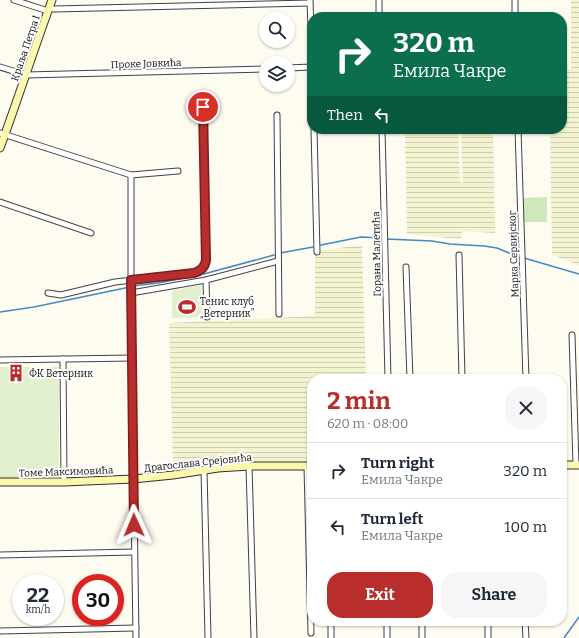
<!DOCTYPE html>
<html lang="en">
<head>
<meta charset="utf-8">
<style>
  body { margin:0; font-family:Bitter,serif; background:#f6f6f7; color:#1f2937; height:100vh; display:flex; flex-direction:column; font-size:15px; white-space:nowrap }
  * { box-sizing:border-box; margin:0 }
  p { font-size:13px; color:#747a83 }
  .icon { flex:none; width:22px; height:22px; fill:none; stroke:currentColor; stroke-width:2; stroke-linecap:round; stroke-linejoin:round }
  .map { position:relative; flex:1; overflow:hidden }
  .panel { position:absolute; left:307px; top:374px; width:260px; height:252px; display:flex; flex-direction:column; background:#fff; border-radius:16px; box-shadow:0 1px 3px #0004 }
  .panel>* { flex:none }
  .banner { position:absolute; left:307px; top:12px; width:260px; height:122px; border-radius:16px; box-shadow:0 1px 3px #0004; background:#0b6e4f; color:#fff; overflow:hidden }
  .controls { position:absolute; left:259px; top:12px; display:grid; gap:8px }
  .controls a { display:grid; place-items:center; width:36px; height:36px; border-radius:50%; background:#fff; box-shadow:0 1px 3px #0004; font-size:20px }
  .speed { position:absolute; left:12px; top:574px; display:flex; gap:8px; font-size:20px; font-weight:700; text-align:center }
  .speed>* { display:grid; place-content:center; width:52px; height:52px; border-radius:50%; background:#fff; box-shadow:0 1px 3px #0004; line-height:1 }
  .speed small { font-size:10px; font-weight:400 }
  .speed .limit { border:6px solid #d22; background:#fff; color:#111 }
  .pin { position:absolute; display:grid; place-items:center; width:34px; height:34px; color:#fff; margin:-17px; border:2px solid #fff; border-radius:50%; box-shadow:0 1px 4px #0007 }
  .me { position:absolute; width:44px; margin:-22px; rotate:359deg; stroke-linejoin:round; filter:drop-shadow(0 0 3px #0008) }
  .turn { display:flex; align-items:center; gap:14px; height:84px; padding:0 20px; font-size:18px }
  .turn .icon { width:52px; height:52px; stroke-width:2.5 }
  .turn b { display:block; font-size:28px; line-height:34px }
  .then { display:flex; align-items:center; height:38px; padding:0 20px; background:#0003; gap:8px; font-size:15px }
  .round { display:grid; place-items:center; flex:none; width:42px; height:42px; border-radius:16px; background:#f6f6f7 }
  .summary { display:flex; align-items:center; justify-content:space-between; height:68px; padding:0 20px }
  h1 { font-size:24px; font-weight:700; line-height:30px; color:#b92e2c }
  .primary-button { display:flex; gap:8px; margin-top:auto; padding:8px 20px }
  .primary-button a { flex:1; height:46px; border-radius:16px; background:#b92e2c; color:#fff; font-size:16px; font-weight:700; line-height:46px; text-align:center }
  .primary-button a+a { background:#f6f6f7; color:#1f2937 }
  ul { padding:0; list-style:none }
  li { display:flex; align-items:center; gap:12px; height:56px; padding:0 20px; border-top:1px solid #e0e1e3 }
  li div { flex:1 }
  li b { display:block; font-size:15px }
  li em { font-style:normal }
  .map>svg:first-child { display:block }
</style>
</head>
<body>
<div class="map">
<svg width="579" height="638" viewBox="0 0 579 638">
  <defs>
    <pattern id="farmland-rules" width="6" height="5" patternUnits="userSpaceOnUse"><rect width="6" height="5" fill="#f3f3d1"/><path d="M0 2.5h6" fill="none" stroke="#cfcfb2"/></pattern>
  </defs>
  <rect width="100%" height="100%" fill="#fefcf0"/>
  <g fill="url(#farmland-rules)">
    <polygon points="571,0 579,0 579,265 552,255 550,129 562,129 562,70 571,69"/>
    <polygon points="405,129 458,129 460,182 463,184 461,129 493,129 495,233 462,231 461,239 407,234"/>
    <polygon points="362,245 366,379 312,379 312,462 173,462 169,323 315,316 315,251"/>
  </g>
  <polygon fill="#cfe8bb" points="547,197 547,222 521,222 520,198"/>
  <g fill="#e1efcc">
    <polygon points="201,285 202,317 172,318 172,291"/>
    <rect x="0" y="367" width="59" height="111"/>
  </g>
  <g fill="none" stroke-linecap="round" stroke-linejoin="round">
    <g stroke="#4189c8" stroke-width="1.5">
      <polyline points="386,239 432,241 450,244 484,246 497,248 514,255 520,257"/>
      <polyline points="321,245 361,237 382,238"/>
      <polyline points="280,253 313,247"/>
      <polyline points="524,258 579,274"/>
      <polyline points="133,286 158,283 200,275 274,255"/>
      <polyline points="0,312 34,307 130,287"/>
      <polyline points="564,638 579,617"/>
    </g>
    <g stroke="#414141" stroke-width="7">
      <g id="street">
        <polyline points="14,0 48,11"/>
        <polyline points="379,0 379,17"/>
        <polyline points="515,0 515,17"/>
        <polyline points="310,1 312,58"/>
        <polyline points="49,8 54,9 310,3"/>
        <polyline points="0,67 26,75 266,69"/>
        <polyline points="288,68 312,67"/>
        <polyline points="277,115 279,314"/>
        <polyline points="314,129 317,252"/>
        <polyline points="382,129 388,379"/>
        <polyline points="518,129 526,379"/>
        <polyline points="0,133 131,175 178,171"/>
        <polyline points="131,175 131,293 136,638"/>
        <polyline points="0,202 91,233"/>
        <polyline points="459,255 462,379"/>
        <polyline points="406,267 410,379"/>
        <polyline points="206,280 207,317"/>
        <path d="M48,293L61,295L115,282L194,273C201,271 205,267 206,260L203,107"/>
        <polyline points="131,293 206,280 278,261"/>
        <polyline points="572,335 576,465"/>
        <polyline points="63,359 64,482"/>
        <polyline points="0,360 132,358"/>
        <polyline points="249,466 254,638"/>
        <polyline points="307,466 311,633"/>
        <polyline points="204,470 208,638"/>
        <polyline points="0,555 134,552"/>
        <polyline points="331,621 331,638"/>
        <polyline points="387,621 387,638"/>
        <polyline points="422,621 422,638"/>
        <polyline points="488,621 488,638"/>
        <polyline points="525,621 526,638"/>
        <polyline points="0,631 136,628"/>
      </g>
    </g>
    <g stroke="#303030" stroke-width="9">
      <g id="secondary">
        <path d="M0,148C18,99 34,49 52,0"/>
        <polyline points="562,465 579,465"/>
        <polyline points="0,482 64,482 133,479 173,475 218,468 249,466 312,466"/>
      </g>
    </g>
    <use href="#street" stroke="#fff" stroke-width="5"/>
    <use href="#secondary" stroke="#fbf8ae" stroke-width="7"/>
  </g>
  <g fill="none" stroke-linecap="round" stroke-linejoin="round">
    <g stroke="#781e1d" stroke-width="10">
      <path id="route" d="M134,525L131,280L194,273C201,271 205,267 206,260L203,107"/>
    </g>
    <use href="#route" stroke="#b92e2c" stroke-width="7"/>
  </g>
  <defs>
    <g id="stadium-bare" transform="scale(1.38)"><path d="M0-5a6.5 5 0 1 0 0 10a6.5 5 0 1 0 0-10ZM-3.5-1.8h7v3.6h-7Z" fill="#b92e2c" stroke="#fff" stroke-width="2.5" paint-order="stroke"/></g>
    <g id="building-bare" transform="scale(1.38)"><path d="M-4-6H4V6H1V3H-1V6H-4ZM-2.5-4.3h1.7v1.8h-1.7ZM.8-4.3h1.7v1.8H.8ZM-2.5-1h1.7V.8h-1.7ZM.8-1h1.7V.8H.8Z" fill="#b92e2c" stroke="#fff" stroke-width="2.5" paint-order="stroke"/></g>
  </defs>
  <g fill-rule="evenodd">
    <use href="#stadium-bare" x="187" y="307"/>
    <use href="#building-bare" x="16" y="373"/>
  </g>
  <g text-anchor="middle" stroke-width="4" stroke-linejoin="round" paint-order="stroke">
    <g font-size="10" fill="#0e0e0e" stroke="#fff">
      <text transform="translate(25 48) rotate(-71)" y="4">Краља Петра I</text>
      <text transform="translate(146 63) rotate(-2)" y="4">Проке Јовкића</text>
      <text transform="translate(376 254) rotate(-91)" y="4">Горана Малетића</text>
      <text transform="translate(513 254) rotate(-92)" y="4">Марка Сервијског</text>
      <text transform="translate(198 462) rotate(-6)" y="4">Драгослава Срејовића</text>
      <text transform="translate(66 471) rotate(-2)" y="4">Томе Максимовића</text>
    </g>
    <g font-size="10" fill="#0e0e0e" stroke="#fff" text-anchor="start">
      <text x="200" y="305">Тенис клуб<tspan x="200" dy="12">„Ветерник”</tspan></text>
      <text x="29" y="377">ФК Ветерник</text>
    </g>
  </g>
</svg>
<div class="controls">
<a><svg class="icon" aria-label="search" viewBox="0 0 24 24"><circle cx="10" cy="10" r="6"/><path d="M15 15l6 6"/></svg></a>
<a><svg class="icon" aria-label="layers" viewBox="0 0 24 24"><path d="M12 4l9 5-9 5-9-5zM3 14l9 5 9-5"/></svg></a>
</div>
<div class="speed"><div>22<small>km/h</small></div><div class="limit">30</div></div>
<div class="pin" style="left:203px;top:107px;background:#d93025"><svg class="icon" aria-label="arrive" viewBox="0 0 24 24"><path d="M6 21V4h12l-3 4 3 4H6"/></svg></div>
<svg class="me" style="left:134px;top:525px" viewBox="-20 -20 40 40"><path d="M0-17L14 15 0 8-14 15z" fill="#b92e2c" stroke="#fff" stroke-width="4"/></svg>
<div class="banner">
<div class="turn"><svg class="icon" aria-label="right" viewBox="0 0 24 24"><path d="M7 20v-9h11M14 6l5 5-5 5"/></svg><div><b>320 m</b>Емила Чакре</div></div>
<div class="then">Then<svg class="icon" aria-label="left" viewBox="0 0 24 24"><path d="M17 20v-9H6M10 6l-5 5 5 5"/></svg></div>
</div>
<section class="panel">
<div class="summary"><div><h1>2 min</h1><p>620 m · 08:00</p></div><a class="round"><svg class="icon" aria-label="close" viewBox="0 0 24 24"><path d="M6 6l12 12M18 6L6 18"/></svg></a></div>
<ul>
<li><svg class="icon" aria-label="right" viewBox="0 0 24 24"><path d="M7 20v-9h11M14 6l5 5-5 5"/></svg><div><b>Turn right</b><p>Емила Чакре</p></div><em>320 m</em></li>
<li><svg class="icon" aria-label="left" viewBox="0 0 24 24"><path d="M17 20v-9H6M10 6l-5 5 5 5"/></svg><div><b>Turn left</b><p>Емила Чакре</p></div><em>100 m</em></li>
</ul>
<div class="primary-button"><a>Exit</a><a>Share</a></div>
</section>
</div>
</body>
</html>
